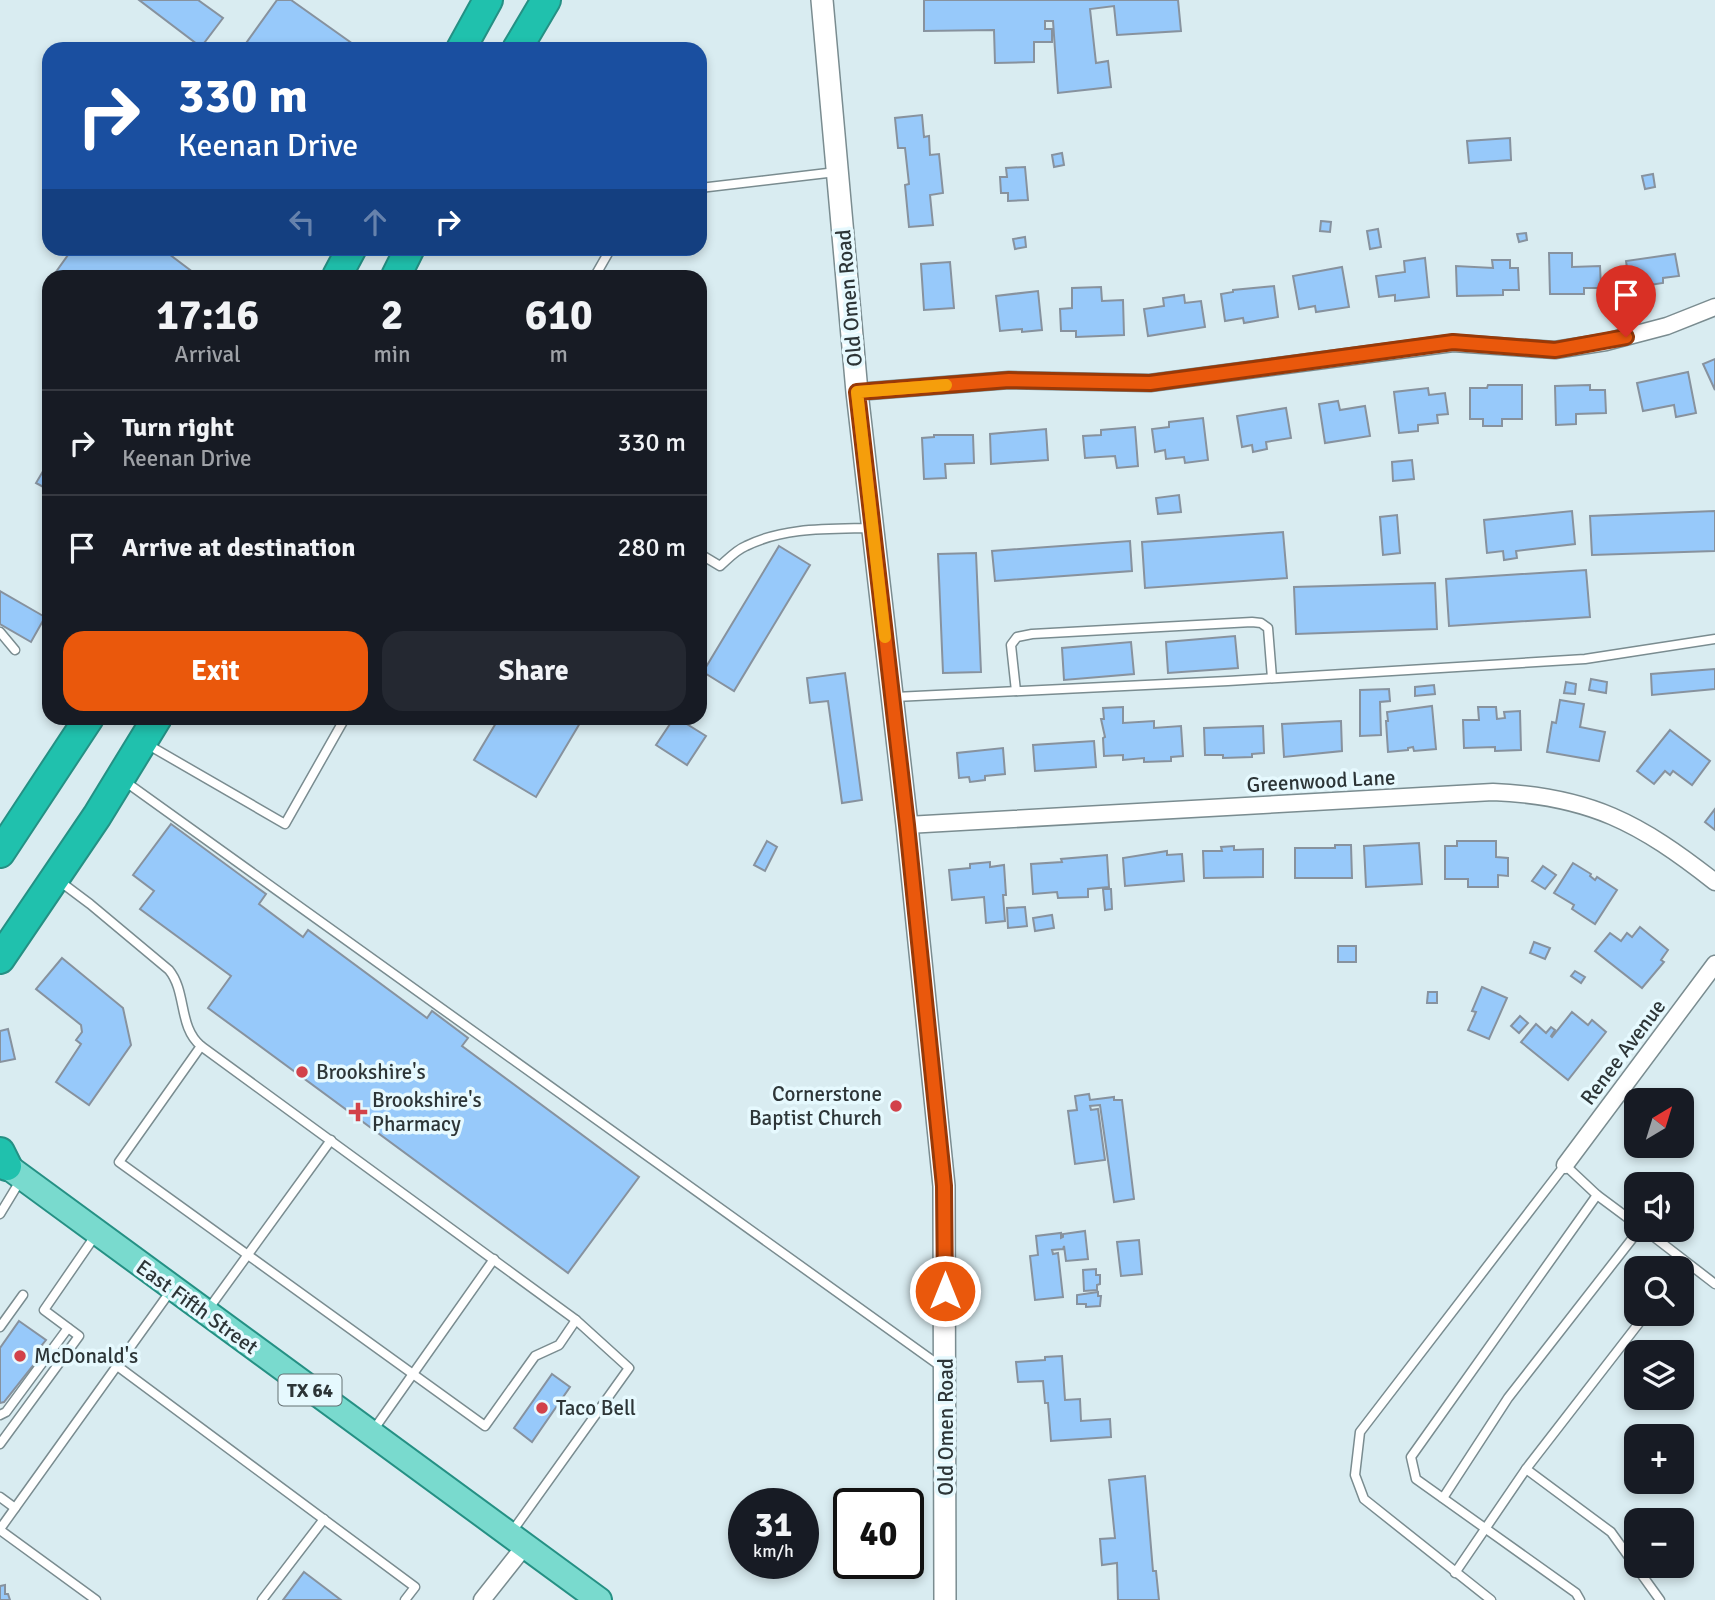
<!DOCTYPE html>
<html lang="en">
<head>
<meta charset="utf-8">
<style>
  body { margin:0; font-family:Signika,sans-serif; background:#242831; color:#f1f3f6; height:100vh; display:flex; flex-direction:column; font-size:26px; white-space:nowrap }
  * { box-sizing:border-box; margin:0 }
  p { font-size:23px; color:#9ea1a6 }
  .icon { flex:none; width:38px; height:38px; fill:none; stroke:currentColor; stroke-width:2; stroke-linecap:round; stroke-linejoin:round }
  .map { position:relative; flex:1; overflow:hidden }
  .drawer { position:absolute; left:42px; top:270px; width:665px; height:455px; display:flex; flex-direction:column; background:#171b24; border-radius:21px; box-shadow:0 4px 10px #0003 }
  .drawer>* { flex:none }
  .banner { position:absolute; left:42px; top:42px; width:665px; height:214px; border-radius:21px; box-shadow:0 4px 10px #0003; background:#1a4fa0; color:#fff; overflow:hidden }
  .needle { width:46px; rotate:38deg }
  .buttons { position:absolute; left:1624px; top:1088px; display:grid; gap:14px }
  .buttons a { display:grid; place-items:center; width:70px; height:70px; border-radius:14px; background:#171b24; box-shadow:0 4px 10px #0003; font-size:35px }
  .speed { position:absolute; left:728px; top:1488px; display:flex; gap:14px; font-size:35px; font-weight:700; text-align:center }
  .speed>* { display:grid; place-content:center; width:91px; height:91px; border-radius:50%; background:#171b24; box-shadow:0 4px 10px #0003; line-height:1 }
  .speed small { font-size:18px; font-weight:400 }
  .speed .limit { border:4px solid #111; border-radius:10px; background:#fff; color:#111 }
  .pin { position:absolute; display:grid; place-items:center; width:60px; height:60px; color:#fff; margin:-72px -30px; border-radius:50% 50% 50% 0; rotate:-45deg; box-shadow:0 0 7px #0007 }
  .pin .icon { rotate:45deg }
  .me { position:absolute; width:77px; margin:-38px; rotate:0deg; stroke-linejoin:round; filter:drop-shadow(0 0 5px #0008) }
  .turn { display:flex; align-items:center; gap:24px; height:147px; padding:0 21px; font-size:32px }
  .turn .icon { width:91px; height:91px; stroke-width:2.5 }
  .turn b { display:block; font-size:49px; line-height:60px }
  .lanes { display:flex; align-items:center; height:66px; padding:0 21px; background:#0003; justify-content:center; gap:35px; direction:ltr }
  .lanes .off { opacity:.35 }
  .eta { display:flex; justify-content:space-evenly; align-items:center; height:119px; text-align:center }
  .eta b { font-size:42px; font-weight:700; line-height:49px }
  .cta { display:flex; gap:14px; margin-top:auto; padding:14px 21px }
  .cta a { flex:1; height:80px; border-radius:21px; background:#ea580c; color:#fff; font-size:28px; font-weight:700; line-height:80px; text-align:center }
  .cta a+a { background:#242831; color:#f1f3f6 }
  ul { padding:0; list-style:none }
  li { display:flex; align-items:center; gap:21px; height:105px; padding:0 21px; border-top:2px solid #363941 }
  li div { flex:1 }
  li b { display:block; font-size:26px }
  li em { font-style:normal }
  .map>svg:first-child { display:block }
</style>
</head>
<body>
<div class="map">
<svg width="1715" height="1600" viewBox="0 0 1715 1600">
  <rect width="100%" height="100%" fill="#d9ecf1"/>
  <g fill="#97c9fa" stroke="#87929e" stroke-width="2">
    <polygon points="139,0 198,0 223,18 201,47"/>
    <polygon points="277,0 291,0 360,49 249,49 244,46"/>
    <polygon points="924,0 1178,0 1181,31 1117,35 1114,6 1090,9 1096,63 1108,61 1111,87 1058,93 1053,21 1045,21 1045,29 1052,29 1052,42 1034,42 1034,62 995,63 994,30 924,31"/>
    <polygon points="922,115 924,137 929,136 930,155 939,154 943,193 930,195 933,225 909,227 905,185 909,184 905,148 898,148 895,118"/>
    <polygon points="1510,138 1511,160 1469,163 1467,141"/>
    <polygon points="1062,153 1064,165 1054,167 1052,155"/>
    <polygon points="1025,167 1028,200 1008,201 1008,193 1001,193 1000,177 1007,177 1006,168"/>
    <polygon points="1653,174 1655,187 1645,189 1642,176"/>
    <polygon points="1321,221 1331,222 1330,232 1320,231"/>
    <polygon points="1378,229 1381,247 1370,249 1367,231"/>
    <polygon points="1526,233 1527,240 1519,242 1517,234"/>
    <polygon points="1025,237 1026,247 1015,249 1013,239"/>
    <polygon points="73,248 161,248 198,276 53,276"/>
    <polygon points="1549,253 1572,253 1572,267 1600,266 1601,288 1584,288 1584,294 1550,294"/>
    <polygon points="1675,254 1679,276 1663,278 1663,283 1630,288 1626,261"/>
    <polygon points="1425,258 1429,297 1395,301 1395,295 1379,297 1376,276 1405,272 1404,261"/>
    <polygon points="1492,260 1510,260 1510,268 1518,268 1519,290 1503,290 1503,295 1457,296 1456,266 1493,268"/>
    <polygon points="950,262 954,308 924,310 921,264"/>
    <polygon points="1342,267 1349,307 1316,312 1315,306 1299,309 1293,276"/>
    <polygon points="1274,286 1278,317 1244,323 1243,318 1225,321 1221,294 1233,292 1233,290"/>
    <polygon points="1101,287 1102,301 1123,300 1124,335 1076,337 1076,331 1061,331 1060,309 1072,308 1072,288"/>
    <polygon points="1038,291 1042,330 1022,332 1022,329 1000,331 996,296"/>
    <polygon points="1184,295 1185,303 1201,301 1205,327 1148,336 1144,309 1164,306 1163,298"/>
    <polygon points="1715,359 1715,390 1703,364"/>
    <polygon points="1688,372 1696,413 1676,417 1674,405 1643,411 1637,383"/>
    <polygon points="1488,385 1522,385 1522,419 1502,419 1502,426 1483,426 1483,419 1470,419 1470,388 1487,388"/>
    <polygon points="1590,385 1590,390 1605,390 1606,413 1576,414 1576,424 1556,425 1555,386"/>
    <polygon points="1428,388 1429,395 1445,393 1448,414 1437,415 1438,423 1418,425 1418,431 1399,433 1394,392"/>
    <polygon points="1338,401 1340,410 1365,406 1370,436 1325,443 1319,404"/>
    <polygon points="1286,408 1291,438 1266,442 1267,449 1253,452 1252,445 1242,447 1237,416"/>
    <polygon points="1203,418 1208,460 1185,463 1184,457 1166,459 1165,450 1155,452 1152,429 1169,427 1169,422"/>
    <polygon points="1135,427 1138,466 1117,468 1115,456 1085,458 1083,436 1101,435 1101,430"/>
    <polygon points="1046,429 1048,460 991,464 990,434"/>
    <polygon points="934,435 973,435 974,463 945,464 946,478 924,479 922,438 934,437"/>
    <polygon points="1412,460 1414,479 1393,481 1392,462"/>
    <polygon points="49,461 49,490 36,483"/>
    <polygon points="1179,495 1181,512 1158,514 1156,498"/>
    <polygon points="1572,511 1575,544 1516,551 1517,558 1504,560 1503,551 1487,553 1484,520"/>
    <polygon points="1715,511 1715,551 1592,555 1590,516"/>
    <polygon points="1397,515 1400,553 1383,555 1380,517"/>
    <polygon points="1283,532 1287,578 1145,588 1142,542"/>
    <polygon points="1130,541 1132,571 995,581 992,551"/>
    <polygon points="779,546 810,565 734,691 703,672"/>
    <polygon points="976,553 981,672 943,673 938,554"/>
    <polygon points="1586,570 1590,617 1449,626 1446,579"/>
    <polygon points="1435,583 1437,629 1296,634 1294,587"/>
    <polygon points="0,591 45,617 31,642 0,624"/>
    <polygon points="1235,636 1238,668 1168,673 1166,642"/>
    <polygon points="1131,642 1134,674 1064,680 1062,648"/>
    <polygon points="1715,669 1715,689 1652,695 1651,674"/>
    <polygon points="845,673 862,800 842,803 828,701 810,703 807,678"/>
    <polygon points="1591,679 1607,682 1606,693 1589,690"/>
    <polygon points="1566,682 1576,684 1575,694 1564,693"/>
    <polygon points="1434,685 1435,694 1415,696 1415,687"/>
    <polygon points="1389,689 1390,701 1380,702 1381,735 1360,736 1360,690"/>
    <polygon points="1560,700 1584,704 1580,727 1605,732 1599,761 1547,752 1552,722 1556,723"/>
    <polygon points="1432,706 1436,749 1414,751 1413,747 1408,748 1408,750 1388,752 1386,721 1388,721 1387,712"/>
    <polygon points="1123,707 1123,723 1154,721 1154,728 1181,726 1183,756 1171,757 1171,761 1144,762 1144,758 1123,760 1123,755 1104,756 1103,738 1105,737 1101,719 1104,719 1103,708"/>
    <polygon points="1478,707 1496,707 1497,719 1505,718 1504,712 1520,711 1521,750 1495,751 1495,747 1464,748 1463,720 1479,720"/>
    <polygon points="499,718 583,718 536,797 474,760"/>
    <polygon points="674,718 677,718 706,736 687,765 656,745"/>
    <polygon points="1341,721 1342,751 1284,757 1282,724"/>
    <polygon points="1263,726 1264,753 1252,754 1252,757 1223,758 1223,755 1205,755 1204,728"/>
    <polygon points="1670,730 1710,761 1692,785 1673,771 1670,775 1665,771 1654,784 1637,771"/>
    <polygon points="1094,741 1096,767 1035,771 1033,745"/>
    <polygon points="1003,748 1005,774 985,776 985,780 970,782 969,777 959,778 957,753"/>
    <polygon points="1715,809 1715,830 1705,822"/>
    <polygon points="171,824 266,894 259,904 303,937 308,930 427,1018 432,1011 468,1038 462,1046 639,1177 568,1273 208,1008 231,976 140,909 154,891 133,875"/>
    <polygon points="767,841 777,847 765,871 754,865"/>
    <polygon points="1457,841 1496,841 1496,857 1508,858 1508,876 1498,875 1498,887 1468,887 1468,879 1445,879 1445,846 1457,846"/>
    <polygon points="1419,843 1422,884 1366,887 1364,846"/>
    <polygon points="1335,845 1351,845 1352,878 1295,878 1295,848 1335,848"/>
    <polygon points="1234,846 1234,850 1263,849 1263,877 1204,878 1203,851 1222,851 1221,847"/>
    <polygon points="1167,851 1167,855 1182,854 1184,881 1125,886 1123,858"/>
    <polygon points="1107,855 1109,887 1088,889 1088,897 1058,898 1057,892 1033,894 1031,864 1062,862 1061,859"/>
    <polygon points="990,862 990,867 1004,865 1006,895 1003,895 1005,921 986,923 984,897 952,900 949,870 970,868 970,864"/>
    <polygon points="1573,863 1591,874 1590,876 1595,880 1597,877 1617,890 1595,924 1572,909 1574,905 1554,893"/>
    <polygon points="1543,866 1556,875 1545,889 1532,881"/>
    <polygon points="1103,889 1111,889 1112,909 1105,910"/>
    <polygon points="1025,907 1027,926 1008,928 1007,908"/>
    <polygon points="1052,915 1054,928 1035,931 1033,918"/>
    <polygon points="1640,927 1668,950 1661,960 1664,962 1642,988 1595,951 1610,933 1621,941 1627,933 1632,937"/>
    <polygon points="1534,942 1550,948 1545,959 1530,953"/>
    <rect x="1338" y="946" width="18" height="16"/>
    <polygon points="62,958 123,1008 131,1045 89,1105 56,1082 81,1044 76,1040 82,1032 81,1025 36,989"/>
    <polygon points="1575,971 1585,977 1581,983 1571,976"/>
    <polygon points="1482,987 1507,998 1489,1039 1468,1030 1476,1012 1472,1011"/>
    <polygon points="1428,992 1437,992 1437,1003 1427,1003"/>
    <polygon points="1572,1012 1588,1025 1592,1020 1606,1032 1568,1080 1521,1042 1536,1024 1546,1033 1551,1027 1555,1030 1551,1036 1552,1037"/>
    <polygon points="1520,1016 1528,1023 1519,1033 1511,1026"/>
    <polygon points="8,1029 15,1059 0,1062 0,1031"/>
    <polygon points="1089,1094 1090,1100 1114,1097 1114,1100 1122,1100 1134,1199 1114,1202 1100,1105 1090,1106 1091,1110 1098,1109 1105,1160 1075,1164 1068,1111 1077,1110 1075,1096"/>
    <polygon points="1085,1231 1088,1259 1066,1261 1064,1246 1063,1249 1052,1250 1053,1254 1058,1253 1063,1297 1035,1300 1030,1256 1038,1255 1036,1236 1061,1233 1061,1238 1063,1237 1063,1234"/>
    <polygon points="1139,1240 1142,1274 1121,1276 1117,1242"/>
    <polygon points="1096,1269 1096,1275 1100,1275 1100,1284 1097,1285 1097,1290 1084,1291 1083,1270"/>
    <polygon points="1098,1292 1098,1296 1101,1296 1100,1306 1086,1307 1086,1304 1077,1304 1077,1295"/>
    <polygon points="19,1321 46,1340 42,1345 46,1349 4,1402 0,1403 0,1348"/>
    <polygon points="1062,1356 1065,1400 1080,1399 1081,1421 1110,1419 1111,1437 1051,1441 1048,1403 1045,1403 1043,1381 1018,1382 1016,1362 1045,1360 1045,1357"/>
    <polygon points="552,1374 570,1387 532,1442 514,1428"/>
    <polygon points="1145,1476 1153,1571 1156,1571 1159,1600 1118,1600 1117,1563 1102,1565 1100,1539 1115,1538 1109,1480"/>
    <polygon points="304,1572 341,1600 283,1600"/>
    <polygon points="5,1585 5,1594 8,1594 10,1600 0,1600 0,1586"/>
  </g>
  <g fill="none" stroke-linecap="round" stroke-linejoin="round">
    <g stroke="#7a8c90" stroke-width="11">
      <g id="lane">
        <polyline points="700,188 836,172"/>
        <polyline points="595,276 611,248"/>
        <path d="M700,554L720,566C728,559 736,550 746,546C784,527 829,529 870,528"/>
        <polyline points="0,632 15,650"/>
        <polyline points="1016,691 1011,645 1017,637 1032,634 1252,622 1261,623 1268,628 1272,678"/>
        <polyline points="895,697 1228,681 1585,659 1715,639"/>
        <polyline points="145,743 285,824 345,718"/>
        <polyline points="123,780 943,1368"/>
        <path d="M58,880L90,904L169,970C187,992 178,1027 201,1046L576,1320L629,1368L511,1533"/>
        <polyline points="201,1046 119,1162 485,1426 535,1356 559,1345 576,1320"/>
        <polyline points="0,1214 20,1181"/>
        <polyline points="1645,1230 1715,1284"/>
        <polyline points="207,1311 331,1140"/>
        <polyline points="1646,1314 1526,1469 1611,1532 1660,1600"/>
        <polyline points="0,1327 23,1295"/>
        <polyline points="116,1365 415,1587 405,1600"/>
        <polyline points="0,1415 6,1412 68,1328"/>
        <polyline points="372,1432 494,1259"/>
        <polyline points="0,1444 79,1336 44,1310 95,1236"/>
        <polyline points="0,1497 15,1508"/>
        <polyline points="1443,1498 1508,1398 1639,1230"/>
        <polyline points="0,1529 172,1289"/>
        <polyline points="0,1530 96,1600"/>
        <polyline points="1455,1573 1526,1469"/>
        <polyline points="262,1600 324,1519"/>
        <polyline points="1491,1600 1364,1499 1355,1475 1360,1432 1565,1165 1597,1195 1636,1224"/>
        <polyline points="1580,1600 1576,1593 1416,1479 1411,1457 1597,1195"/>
      </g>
    </g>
    <g stroke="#7a8c90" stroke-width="19">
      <g id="street">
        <polyline points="857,392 1009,380 1150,383 1453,343 1555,350 1606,342 1667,326 1715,307"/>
        <path d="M907,825L1493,792C1590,796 1640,823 1715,882"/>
        <polyline points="1565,1165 1715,964"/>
        <polyline points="482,1600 524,1547"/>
      </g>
    </g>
    <g stroke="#7a8c90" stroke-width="24">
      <polyline id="secondary" points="822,0 857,392 907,825 944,1186 945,1600"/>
    </g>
    <g stroke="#259084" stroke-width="28">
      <polyline id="primary" points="0,1161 599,1600"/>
    </g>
    <g stroke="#259084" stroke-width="32">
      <g id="highway">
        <polyline points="461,49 488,0"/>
        <polyline points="517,49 546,0"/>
        <polyline points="337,276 352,248"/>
        <polyline points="396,276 410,248"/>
        <polyline points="0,853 89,718"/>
        <polyline points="0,959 97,816 157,718"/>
        <polyline points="0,1152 7,1166"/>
      </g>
    </g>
    <use href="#lane" stroke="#fff" stroke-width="8"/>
    <use href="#street" stroke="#fff" stroke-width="16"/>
    <use href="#secondary" stroke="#fff" stroke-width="21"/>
    <use href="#primary" stroke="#79dace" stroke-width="24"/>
    <use href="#highway" stroke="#20c1ad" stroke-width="28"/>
  </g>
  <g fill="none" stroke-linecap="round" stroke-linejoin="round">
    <g stroke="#983908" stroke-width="18">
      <polyline id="route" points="945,1291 944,1186 907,825 857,392 1009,380 1150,383 1453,342 1555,350 1626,337"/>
    </g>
    <use href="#route" stroke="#ea580c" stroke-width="12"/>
    <polyline stroke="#f59e0b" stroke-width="12" points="885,637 857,392 946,385"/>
  </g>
  <g fill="#d2424a" stroke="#e6f9fe" stroke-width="2.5">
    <circle cx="302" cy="1072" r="7"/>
    <circle cx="896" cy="1106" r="7"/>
    <path d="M354.5 1101.5h7v7h7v7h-7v7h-7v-7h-7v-7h7z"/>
    <circle cx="20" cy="1356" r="7"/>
    <circle cx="542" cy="1408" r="7"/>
  </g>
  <g text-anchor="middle" stroke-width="7" stroke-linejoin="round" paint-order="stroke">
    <rect fill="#e6f9fe" stroke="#647073" stroke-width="2" x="278.5" y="1374.5" width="63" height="31" rx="5"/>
    <g font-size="19" font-weight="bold" fill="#2d3537">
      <text x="310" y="1397">TX 64</text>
    </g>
    <g font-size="21" fill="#2d3537" stroke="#e6f9fe">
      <text transform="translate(849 298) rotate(-95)" y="7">Old Omen Road</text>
      <text transform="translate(1321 781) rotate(-3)" y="7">Greenwood Lane</text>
      <text transform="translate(1623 1052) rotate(-53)" y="7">Renee Avenue</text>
      <text transform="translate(197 1307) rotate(36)" y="7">East Fifth Street</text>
      <text transform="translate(946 1427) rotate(-90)" y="7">Old Omen Road</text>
    </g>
    <g font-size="21" fill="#2d3537" stroke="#e6f9fe" text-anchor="start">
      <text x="316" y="1079">Brookshire's</text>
      <text x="882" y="1101" text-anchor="end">Cornerstone<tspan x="882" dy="24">Baptist Church</tspan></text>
      <text x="372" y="1107">Brookshire's<tspan x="372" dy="24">Pharmacy</tspan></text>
      <text x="34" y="1363">McDonald's</text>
      <text x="556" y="1415">Taco Bell</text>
    </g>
  </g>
</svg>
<div class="buttons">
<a><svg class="needle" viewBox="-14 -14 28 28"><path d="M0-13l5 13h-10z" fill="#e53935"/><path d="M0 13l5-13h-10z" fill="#9ea1a6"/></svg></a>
<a><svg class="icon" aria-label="sound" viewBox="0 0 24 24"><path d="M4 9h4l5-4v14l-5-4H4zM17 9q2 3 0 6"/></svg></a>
<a><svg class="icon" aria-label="search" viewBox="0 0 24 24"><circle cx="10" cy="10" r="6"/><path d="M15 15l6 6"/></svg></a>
<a><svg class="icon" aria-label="layers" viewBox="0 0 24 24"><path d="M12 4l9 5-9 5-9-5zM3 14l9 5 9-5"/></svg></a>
<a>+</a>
<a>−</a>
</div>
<div class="speed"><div>31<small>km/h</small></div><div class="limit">40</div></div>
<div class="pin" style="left:1626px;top:337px;background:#d93025"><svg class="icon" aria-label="arrive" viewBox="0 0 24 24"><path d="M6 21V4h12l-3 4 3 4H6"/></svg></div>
<svg class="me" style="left:945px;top:1291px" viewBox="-20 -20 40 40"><circle r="17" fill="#ea580c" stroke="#fff" stroke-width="3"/><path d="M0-11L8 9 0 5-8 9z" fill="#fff"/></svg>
<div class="banner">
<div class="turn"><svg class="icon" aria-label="right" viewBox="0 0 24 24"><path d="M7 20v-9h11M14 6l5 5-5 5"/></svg><div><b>330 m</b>Keenan Drive</div></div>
<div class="lanes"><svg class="icon off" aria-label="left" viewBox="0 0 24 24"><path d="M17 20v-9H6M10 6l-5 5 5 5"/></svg><svg class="icon off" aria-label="ahead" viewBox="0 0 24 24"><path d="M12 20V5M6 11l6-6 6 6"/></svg><svg class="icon" aria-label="right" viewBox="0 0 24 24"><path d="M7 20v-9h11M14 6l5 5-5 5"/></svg></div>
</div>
<section class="drawer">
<div class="eta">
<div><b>17:16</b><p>Arrival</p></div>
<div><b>2</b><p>min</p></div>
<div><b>610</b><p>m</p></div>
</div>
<ul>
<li><svg class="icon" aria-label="right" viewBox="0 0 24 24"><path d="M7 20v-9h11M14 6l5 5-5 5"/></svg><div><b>Turn right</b><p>Keenan Drive</p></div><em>330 m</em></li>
<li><svg class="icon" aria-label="arrive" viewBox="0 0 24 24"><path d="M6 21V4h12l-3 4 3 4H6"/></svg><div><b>Arrive at destination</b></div><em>280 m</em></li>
</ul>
<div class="cta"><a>Exit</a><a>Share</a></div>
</section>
</div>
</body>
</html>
